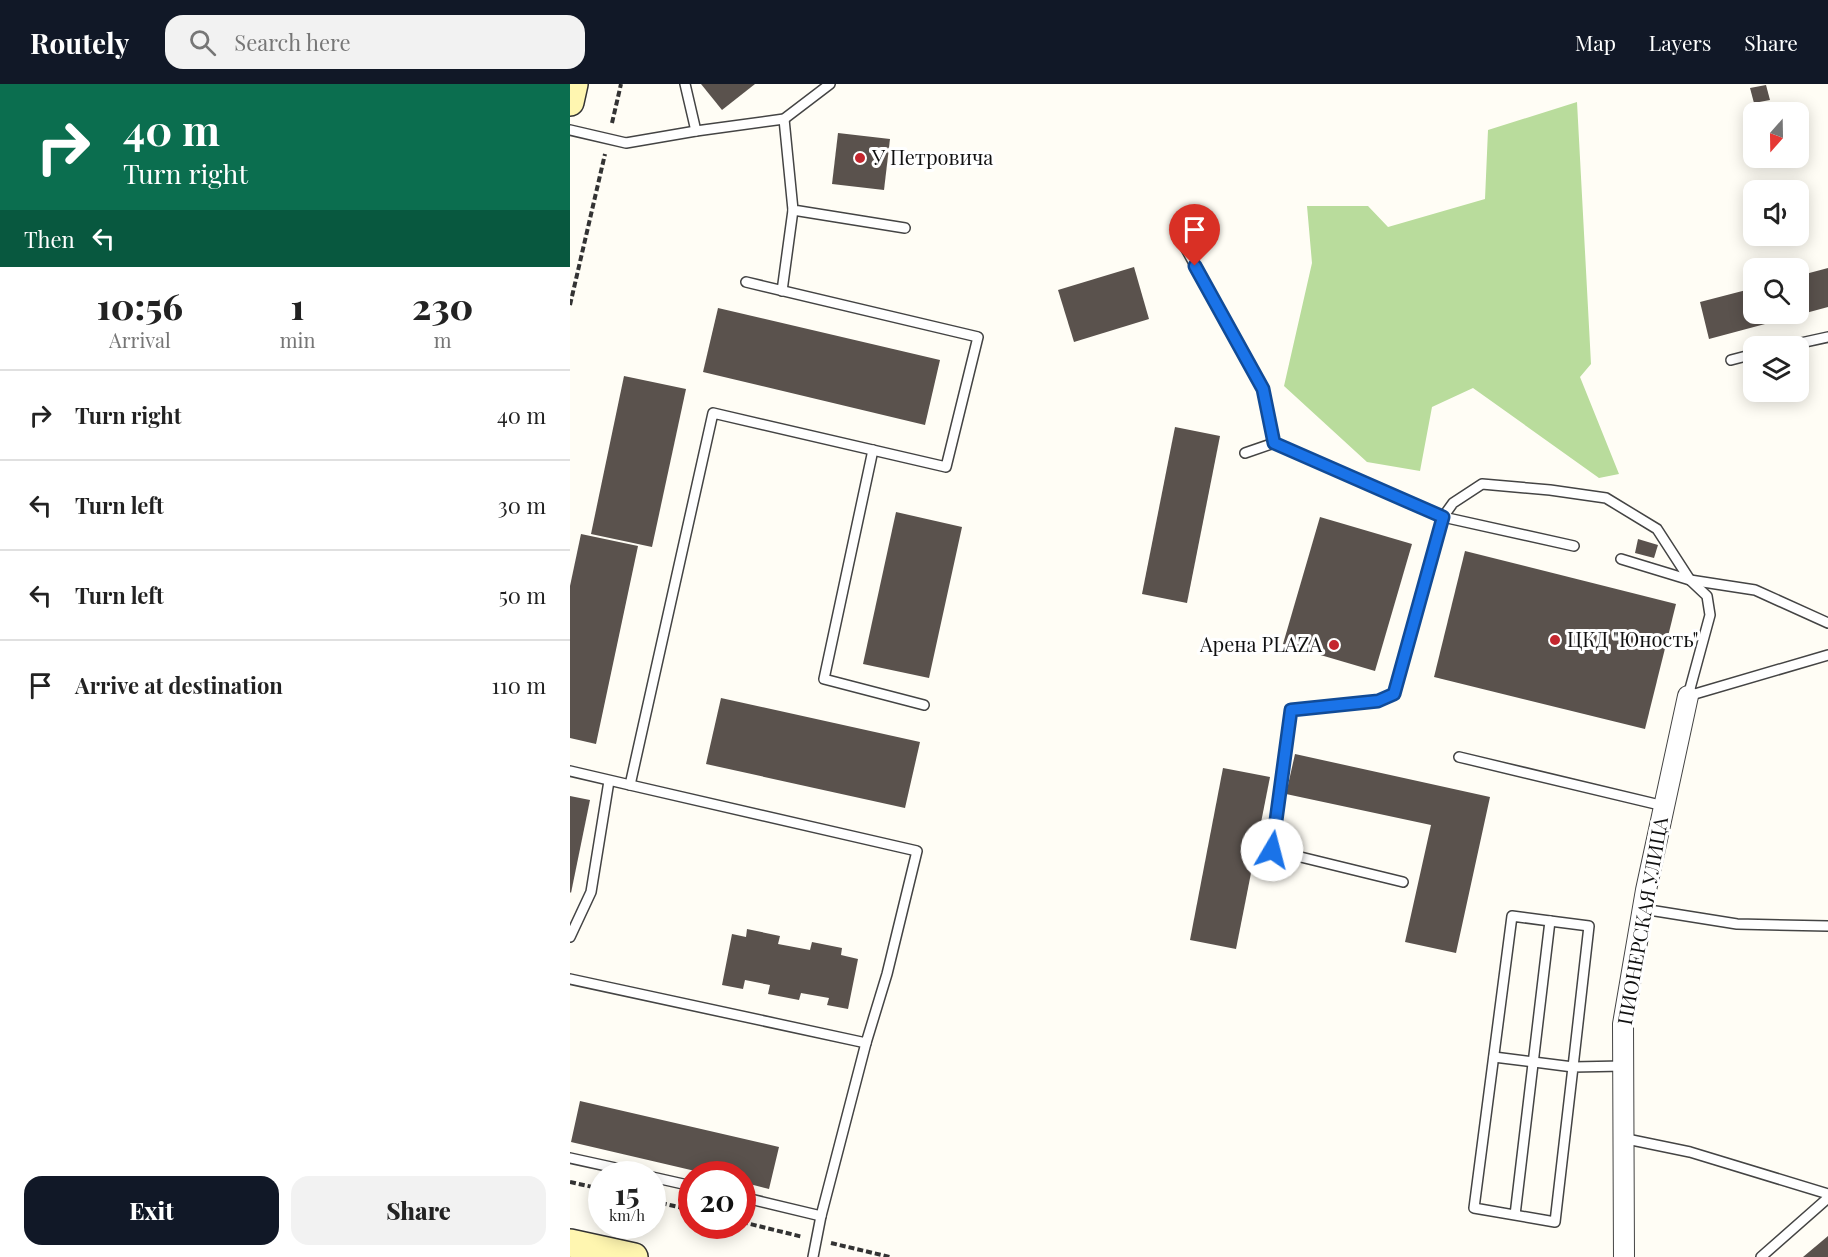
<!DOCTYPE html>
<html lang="en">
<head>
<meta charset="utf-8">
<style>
  body { margin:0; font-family:"Playfair Display",serif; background:#f2f2f2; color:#222; height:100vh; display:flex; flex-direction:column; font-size:22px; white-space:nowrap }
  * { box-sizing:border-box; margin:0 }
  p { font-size:20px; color:#767676 }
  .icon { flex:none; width:33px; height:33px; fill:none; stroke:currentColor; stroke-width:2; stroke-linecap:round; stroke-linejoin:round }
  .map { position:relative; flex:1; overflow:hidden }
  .drawer { display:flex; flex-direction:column; background:#fff; width:570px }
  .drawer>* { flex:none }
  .guide { background:#0b6e4f; color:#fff; overflow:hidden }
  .needle { width:39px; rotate:200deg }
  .buttons { position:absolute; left:1173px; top:18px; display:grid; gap:12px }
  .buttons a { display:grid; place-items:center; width:66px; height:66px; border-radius:12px; background:#fff; box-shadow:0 3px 15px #0003; font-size:30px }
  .speed { position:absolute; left:18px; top:1077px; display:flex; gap:12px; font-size:30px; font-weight:700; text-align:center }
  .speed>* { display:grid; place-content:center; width:78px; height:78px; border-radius:50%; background:#fff; box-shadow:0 3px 15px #0003; line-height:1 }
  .speed small { font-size:15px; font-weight:400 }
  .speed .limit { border:9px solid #d22; background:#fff; color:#111 }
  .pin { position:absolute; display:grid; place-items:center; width:51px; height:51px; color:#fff; margin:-62px -26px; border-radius:50% 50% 50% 0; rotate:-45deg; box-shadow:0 0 6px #0007 }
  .pin .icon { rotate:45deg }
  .me { position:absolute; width:66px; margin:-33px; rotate:8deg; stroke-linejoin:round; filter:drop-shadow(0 0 4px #0008) }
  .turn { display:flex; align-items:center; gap:21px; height:126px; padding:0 24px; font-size:27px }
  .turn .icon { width:78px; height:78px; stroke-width:2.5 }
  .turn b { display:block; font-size:42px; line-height:51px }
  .then { display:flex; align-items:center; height:57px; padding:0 24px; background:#0003; gap:12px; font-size:22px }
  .eta { display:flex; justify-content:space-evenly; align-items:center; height:102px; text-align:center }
  .eta b { font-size:36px; font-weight:800; line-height:42px }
  .action { display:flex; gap:12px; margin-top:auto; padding:12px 24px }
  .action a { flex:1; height:69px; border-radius:18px; background:#111827; color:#fff; font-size:24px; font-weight:800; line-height:69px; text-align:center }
  .action a+a { background:#f2f2f2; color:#222 }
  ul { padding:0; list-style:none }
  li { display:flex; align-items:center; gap:18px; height:90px; padding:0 24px; border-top:2px solid #e0e0e0 }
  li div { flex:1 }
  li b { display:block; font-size:22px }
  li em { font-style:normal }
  header { display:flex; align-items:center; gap:36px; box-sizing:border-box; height:84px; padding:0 30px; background:#111827; color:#fff }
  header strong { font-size:28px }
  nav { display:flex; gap:33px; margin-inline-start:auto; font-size:21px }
  .search { width:420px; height:54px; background:#f2f2f2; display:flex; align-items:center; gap:15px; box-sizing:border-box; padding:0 21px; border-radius:18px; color:#767676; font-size:22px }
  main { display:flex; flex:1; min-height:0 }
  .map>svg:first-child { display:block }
</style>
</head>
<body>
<header>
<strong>Routely</strong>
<div class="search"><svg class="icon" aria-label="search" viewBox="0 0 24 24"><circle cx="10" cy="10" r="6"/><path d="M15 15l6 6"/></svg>Search here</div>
<nav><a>Map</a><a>Layers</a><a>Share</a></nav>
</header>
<main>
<section class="drawer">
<div class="guide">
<div class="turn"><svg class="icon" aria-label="right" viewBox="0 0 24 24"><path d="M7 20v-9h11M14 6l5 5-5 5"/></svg><div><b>40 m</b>Turn right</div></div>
<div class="then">Then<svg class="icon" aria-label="left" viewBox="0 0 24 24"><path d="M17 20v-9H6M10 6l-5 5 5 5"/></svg></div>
</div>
<div class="eta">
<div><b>10:56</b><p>Arrival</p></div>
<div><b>1</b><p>min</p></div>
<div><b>230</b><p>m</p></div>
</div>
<ul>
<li><svg class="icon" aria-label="right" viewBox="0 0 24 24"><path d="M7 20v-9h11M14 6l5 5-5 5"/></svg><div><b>Turn right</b></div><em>40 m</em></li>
<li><svg class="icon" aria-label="left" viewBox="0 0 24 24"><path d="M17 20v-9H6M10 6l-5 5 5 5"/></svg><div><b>Turn left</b></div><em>30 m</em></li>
<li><svg class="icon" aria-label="left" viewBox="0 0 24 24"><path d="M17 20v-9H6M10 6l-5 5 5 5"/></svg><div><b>Turn left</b></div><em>50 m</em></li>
<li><svg class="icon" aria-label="arrive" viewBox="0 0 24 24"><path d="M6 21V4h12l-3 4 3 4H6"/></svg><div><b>Arrive at destination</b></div><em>110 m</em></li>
</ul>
<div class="action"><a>Exit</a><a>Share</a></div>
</section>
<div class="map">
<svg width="1258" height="1173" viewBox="0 0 1258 1173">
  <rect width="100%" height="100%" fill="#fffdf5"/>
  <polygon fill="#b9dc9c" points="1007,18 1021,280 1010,293 1049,390 1029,394 903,304 862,323 850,387 797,378 714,302 742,179 737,122 798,122 818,143 915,115 918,46"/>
  <g fill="#5a524d">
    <polygon points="131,0 185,0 152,26"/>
    <polygon points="1196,1 1200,16 1184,19 1180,4"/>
    <polygon points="268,49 320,55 314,106 262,100"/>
    <polygon points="564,183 579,235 504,258 488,206"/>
    <polygon points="1258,184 1258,223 1139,255 1130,218 1184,204 1184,230 1228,230 1228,192"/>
    <polygon points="148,224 370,276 355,341 133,288"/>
    <polygon points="54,292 116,305 82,463 21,450"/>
    <polygon points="605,343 650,352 617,519 572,510"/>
    <polygon points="326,428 392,443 359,594 293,580"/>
    <polygon points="750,433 842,460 805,587 713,560"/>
    <polygon points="11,450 68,462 26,660 0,654 0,502"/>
    <polygon points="1068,455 1088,461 1084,474 1065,469"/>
    <polygon points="895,467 1106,520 1075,645 864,593"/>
    <polygon points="151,614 350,658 335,724 136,680"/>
    <polygon points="725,670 920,713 886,869 835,858 861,741 716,710"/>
    <polygon points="653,684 700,693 666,865 620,856"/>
    <polygon points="0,712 20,716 1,809 0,808"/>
    <polygon points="177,845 210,852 208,860 240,866 242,858 272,864 271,871 288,875 278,925 257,921 259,914 231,909 229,916 198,910 200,901 175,896 173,905 152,901 162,850 176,853"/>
    <polygon points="10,1017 209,1063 199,1105 172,1098 172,1090 138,1090 1,1058"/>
    <polygon points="1258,1152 1258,1173 1233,1173"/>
  </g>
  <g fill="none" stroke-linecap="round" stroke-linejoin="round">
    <g stroke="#444" stroke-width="12">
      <g id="lane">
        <polyline points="115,0 126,47"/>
        <polyline points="214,35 223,126 335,144"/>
        <polyline points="0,46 56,59 126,47 214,35 260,0"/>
        <polyline points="615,163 693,305 704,359"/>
        <polyline points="212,207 223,126"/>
        <polyline points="1217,262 1258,253"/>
        <polyline points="1161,276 1184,270"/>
        <polyline points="303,366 254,595 354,621"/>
        <polyline points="675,369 704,359 873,433 1004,462"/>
        <polyline points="1051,475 1120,496 1185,506 1258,539"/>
        <polyline points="1118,612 1258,571"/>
        <polyline points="889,673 1094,722"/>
        <polyline points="0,687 60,701 143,329 376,383 408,253 176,198"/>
        <polyline points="833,798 702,766 721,626 808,617 824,610 867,452 873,433 883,419 912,400 980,406 1036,414 1087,445 1120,496 1137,512 1140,531 1118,612"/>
        <polyline points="1073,825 1167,840 1258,842"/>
        <polyline points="0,853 21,808 39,697"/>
        <polyline points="0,895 296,959 317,890 347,767 60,701"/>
        <polyline points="924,973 1003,983 1019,842 980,837"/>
        <polyline points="1052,1054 1120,1068 1258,1110"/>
        <polyline points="0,1074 73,1090"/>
        <polyline points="82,1093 122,1102"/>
        <polyline points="172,1113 251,1132 296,959"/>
        <polyline points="945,1131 980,837 942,832 904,1124 985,1138 1003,983 1053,982"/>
        <polyline points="243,1173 251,1132"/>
        <polyline points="1191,1173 1258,1114"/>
      </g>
    </g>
    <g stroke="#444" stroke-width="22">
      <polyline id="street" points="1054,1173 1053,940 1076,806 1118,612"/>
    </g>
    <g stroke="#333" stroke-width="30">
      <g id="secondary">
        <polyline points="0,18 4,0"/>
        <polyline points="0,1159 64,1173"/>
      </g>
    </g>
    <g stroke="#333" stroke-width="4" stroke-dasharray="6 3" stroke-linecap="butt">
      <polyline points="42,39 51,0"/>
      <polyline points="0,221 35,70"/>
      <polyline points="0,1098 32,1105"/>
      <polyline points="82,1117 122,1126"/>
      <polyline points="172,1138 233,1153"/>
      <polyline points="261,1159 320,1173"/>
    </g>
    <use href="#lane" stroke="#fff" stroke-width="9"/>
    <use href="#street" stroke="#fff" stroke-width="20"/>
    <use href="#secondary" stroke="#fff6b0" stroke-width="27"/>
  </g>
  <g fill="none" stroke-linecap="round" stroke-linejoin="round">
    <g stroke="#114b97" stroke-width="15">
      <polyline id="route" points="625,182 693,305 704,359 873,433 824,610 808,617 721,626 702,766"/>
    </g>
    <use href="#route" stroke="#1a73e8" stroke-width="10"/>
  </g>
  <g fill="#c4262e" stroke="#fff" stroke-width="2">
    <circle cx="290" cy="74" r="6"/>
    <circle cx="985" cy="556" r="6"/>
    <circle cx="764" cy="561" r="6"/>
  </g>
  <g text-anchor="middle" stroke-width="6" stroke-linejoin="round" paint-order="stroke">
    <g font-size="20" fill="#111" stroke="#fff" text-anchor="start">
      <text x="302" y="81">У Петровича</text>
      <text x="997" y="563">ЦКД "Юность"</text>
      <text x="752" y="568" text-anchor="end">Арена PLAZA</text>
    </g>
    <g font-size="20" fill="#111" stroke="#fff">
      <text transform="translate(1073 837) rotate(-80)" y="7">ПИОНЕРСКАЯ УЛИЦА</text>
    </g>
  </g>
</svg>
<div class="buttons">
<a><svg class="needle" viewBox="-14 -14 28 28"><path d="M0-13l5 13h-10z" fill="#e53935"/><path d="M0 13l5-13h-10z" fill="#767676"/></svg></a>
<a><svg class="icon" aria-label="sound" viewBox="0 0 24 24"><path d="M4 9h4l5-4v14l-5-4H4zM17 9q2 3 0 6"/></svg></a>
<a><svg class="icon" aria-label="search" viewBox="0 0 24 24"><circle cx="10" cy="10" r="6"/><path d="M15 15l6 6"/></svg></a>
<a><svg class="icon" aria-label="layers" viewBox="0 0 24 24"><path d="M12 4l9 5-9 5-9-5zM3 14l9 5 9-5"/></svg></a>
</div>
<div class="speed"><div>15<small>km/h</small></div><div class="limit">20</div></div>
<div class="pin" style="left:625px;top:182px;background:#d93025"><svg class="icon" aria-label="arrive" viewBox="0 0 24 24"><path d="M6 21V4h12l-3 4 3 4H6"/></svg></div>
<svg class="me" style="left:702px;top:766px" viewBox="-20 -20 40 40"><circle r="19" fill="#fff"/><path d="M0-13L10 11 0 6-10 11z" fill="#1a73e8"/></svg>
</div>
</main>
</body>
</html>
